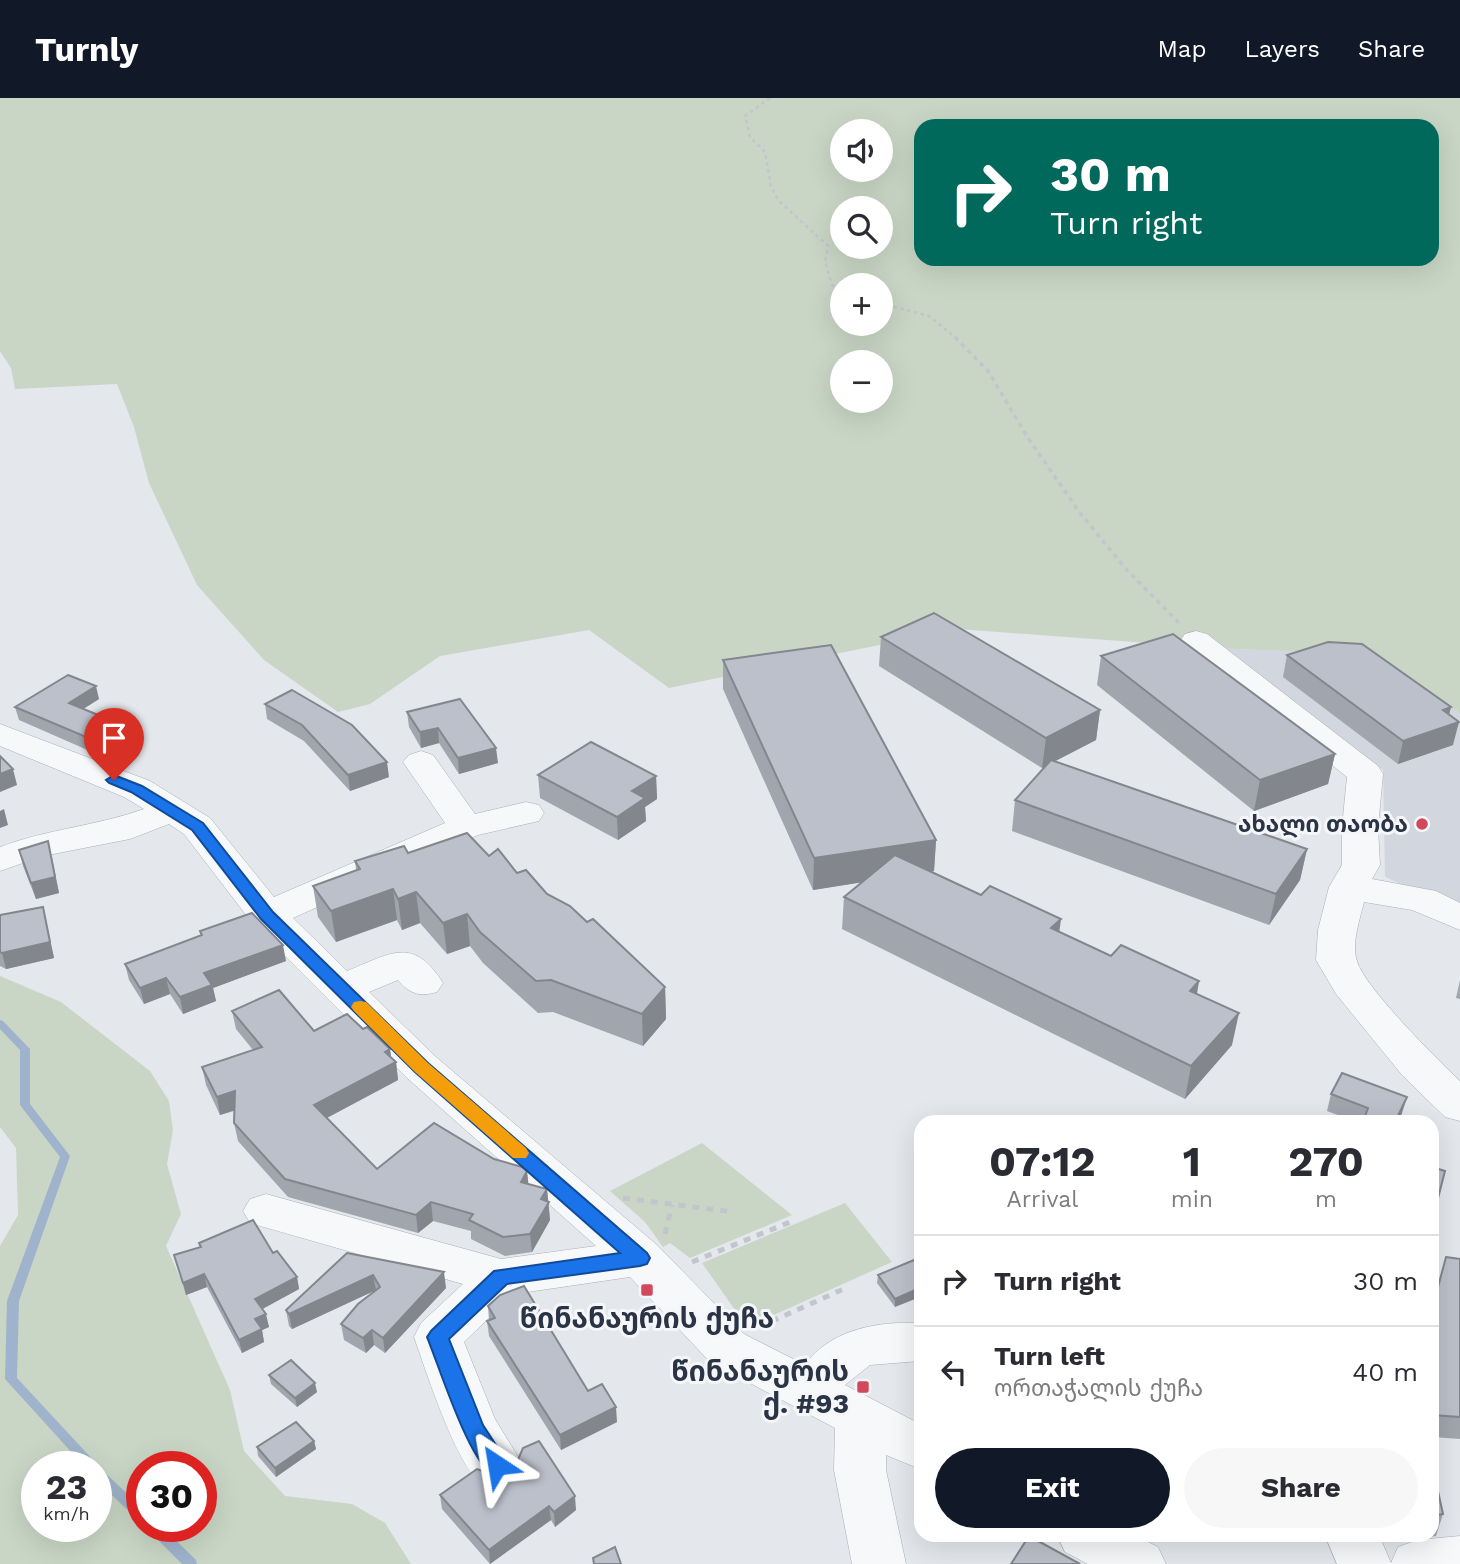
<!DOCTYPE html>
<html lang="en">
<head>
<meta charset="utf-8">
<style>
  body { margin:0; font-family:"Work Sans","Noto Sans Georgian",sans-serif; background:#f7f7f7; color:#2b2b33; height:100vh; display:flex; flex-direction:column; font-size:26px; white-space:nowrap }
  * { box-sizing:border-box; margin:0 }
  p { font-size:23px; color:#7c7c81 }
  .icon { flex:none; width:38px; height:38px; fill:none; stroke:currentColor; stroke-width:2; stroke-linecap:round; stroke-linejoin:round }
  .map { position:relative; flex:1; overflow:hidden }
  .panel { position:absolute; left:914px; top:1017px; width:525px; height:427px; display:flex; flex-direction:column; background:#fff; border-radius:21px; box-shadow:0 7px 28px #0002 }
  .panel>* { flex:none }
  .banner { position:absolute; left:914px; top:21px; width:525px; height:147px; border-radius:21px; box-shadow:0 7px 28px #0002; background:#00695c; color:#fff; overflow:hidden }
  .fabs { position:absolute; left:830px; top:21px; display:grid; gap:14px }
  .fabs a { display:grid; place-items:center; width:63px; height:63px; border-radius:50%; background:#fff; box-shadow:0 7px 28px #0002; font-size:35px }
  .speed { position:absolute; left:21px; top:1353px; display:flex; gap:14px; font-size:35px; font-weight:700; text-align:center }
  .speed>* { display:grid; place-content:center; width:91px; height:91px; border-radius:50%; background:#fff; box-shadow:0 7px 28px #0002; line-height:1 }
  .speed small { font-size:18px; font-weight:400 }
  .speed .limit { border:10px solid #d22; background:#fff; color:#111 }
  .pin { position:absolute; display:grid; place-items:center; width:60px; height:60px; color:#fff; margin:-72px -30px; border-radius:50% 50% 50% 0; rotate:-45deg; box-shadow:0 0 7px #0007 }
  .pin .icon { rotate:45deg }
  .me { position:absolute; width:77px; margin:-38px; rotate:327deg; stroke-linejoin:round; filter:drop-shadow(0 0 5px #0008) }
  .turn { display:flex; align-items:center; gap:24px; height:147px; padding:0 21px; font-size:32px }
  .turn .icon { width:91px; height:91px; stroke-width:2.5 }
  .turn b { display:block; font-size:49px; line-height:60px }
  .eta { display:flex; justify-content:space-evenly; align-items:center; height:119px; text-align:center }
  .eta b { font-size:42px; font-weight:700; line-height:49px }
  .action { display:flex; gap:14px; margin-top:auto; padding:14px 21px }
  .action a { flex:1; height:80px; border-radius:42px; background:#111827; color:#fff; font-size:28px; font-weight:700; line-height:80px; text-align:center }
  .action a+a { background:#f7f7f7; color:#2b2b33 }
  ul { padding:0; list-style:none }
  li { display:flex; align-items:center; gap:21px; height:91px; padding:0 21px; border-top:2px solid #e1e1e2 }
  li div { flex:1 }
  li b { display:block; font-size:26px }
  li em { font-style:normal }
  header { display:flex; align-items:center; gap:42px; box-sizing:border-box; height:98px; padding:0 35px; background:#111827; color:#fff }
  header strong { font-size:33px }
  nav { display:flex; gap:38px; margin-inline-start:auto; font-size:24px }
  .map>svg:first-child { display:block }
</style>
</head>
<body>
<header>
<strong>Turnly</strong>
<nav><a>Map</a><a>Layers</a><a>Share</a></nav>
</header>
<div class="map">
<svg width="1460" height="1466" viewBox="0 0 1460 1466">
  <rect width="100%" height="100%" fill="#e4e7ec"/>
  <polygon fill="#d2d6de" points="1215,550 1378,557 1460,615 1460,812 1385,779 1383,672"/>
  <g fill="#c9d6c5" fill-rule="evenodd">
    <path d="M0,0H1460V615L1378,557L1215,550L958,531L669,590L589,532L440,558L370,606L338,614L264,562L197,487L149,385L134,329L117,286L15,291L11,270L0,253ZM920,28H1432V161H920ZM842,33H880V72H842ZM842,110H880V149H842ZM842,187H880V226H842ZM842,264H880V303H842Z"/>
    <path d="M0,878L61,904L150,973L169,1003L173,1032L167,1066L181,1116L166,1148L230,1292L244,1353L285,1398L352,1406L385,1425L411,1466H0V1148L18,1117L16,1050L0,1029ZM37,1368H96V1428H37ZM142,1368H201V1428H142Z"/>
    <polygon points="702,1045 792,1117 690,1160 670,1145 663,1149 645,1124 610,1093"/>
    <polygon points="845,1105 892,1164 747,1229 702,1165"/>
  </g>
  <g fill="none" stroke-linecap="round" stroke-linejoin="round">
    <g fill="#9fb4cc" fill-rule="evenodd">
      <polygon points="0,922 3,923 30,951 30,1006 70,1058 19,1203 17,1280 95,1364 97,1369 100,1370 142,1410 142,1423 138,1422 96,1382 96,1368 84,1368 5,1281 7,1203 60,1059 20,1007 20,952 0,931"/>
      <polygon points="146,1428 161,1428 196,1462 197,1466 182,1466 148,1432"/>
    </g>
    <g stroke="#a9aeb7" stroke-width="1">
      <g id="minor">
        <path d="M1196,533L1207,536L1378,668L1383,676L1378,729L1380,767L1372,781L1436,793L1460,805V832L1412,812L1364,804C1360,821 1351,846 1357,863C1364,889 1438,962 1460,983V1023L1445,1019L1402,977L1336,896L1316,862L1318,832L1329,789L1342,767V729L1347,679L1185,550L1180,543L1185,536Z"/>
        <path d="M0,626L150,683L210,720L274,799L445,725L403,664L409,657L421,653L433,657L475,716L526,704L539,707L544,715L539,723L478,737L293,820L347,873C390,856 413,837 443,885L437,894C419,899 410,896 398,882L369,894L436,959L657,1147L744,1236L805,1267C830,1231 879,1223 920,1225V1263L870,1267L845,1287L920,1326V1371L886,1357V1372L906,1466H852L834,1372L835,1330L710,1264L630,1179L514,1196L464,1244L495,1321L523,1367L515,1383C503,1387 491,1391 479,1383C455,1364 425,1270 414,1239L421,1225L463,1186L250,1125L243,1113L250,1101L266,1096L501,1161L596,1148L406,979L253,826L184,736L169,726L130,741L43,758L0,773V749C47,731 97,728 144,711L124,699L0,648Z"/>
        <polygon points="1057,1437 1134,1437 1158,1449 1166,1466 1088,1466 1065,1454"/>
        <polygon points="1325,1437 1379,1437 1391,1465 1398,1449 1417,1442 1460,1438 1460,1466 1337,1466"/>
      </g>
    </g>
    <g stroke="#c2c5cb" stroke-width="2.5" stroke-dasharray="3.5 3.5" stroke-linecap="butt">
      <polyline points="770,0 745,18 750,39 765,54 771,88 778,102 828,148 825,164 832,187 842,193"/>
      <polyline points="880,205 929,218 956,240"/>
    </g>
    <polyline stroke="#c2c5cb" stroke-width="3.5" stroke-dasharray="4.5 4.5" stroke-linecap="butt" points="955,239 988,273 1028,340 1080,415 1126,471 1180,526"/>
    <g stroke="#c2c5cb" stroke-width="5" stroke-dasharray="7 7" stroke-linecap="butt">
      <polyline points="623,1100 734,1114"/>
      <polyline points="665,1136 672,1107"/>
      <polyline points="692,1164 795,1122"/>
      <polyline points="759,1229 848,1189"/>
    </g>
    <use href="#minor" fill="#f7f8fa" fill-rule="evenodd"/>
  </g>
  <g fill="#a1a5ae">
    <polygon points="881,539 1100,612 1096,642 1055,663 1307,751 1300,782 1269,827 1012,733 1015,702 1046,668 1042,670 879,568"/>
    <polygon points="1287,557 1451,609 1449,617 1453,647 1398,666 1283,579"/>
    <polygon points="1101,558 1335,656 1328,686 1254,713 1097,587"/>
    <polygon points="723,562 936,742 934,773 931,773 1111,858 1197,896 1232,947 1185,1001 842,831 844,799 862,784 813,792 723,591"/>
    <polygon points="99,601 83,611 134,644 108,661 19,622 15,609"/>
    <polygon points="460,601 498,665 459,676 439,645 421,650 409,629 407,614"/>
    <polygon points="265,606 389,679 350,693 304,643 267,621"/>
    <polygon points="538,677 656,678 657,701 645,709 646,723 618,742 540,700"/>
    <polygon points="19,752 52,759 59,795 36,801 23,768"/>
    <polygon points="408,755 489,758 517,775 587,824 665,889 666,921 643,948 553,914 538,915 483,865 470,848 447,856 420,825 402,832 397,822 336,844 318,819 313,788 356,772 355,763"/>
    <polygon points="43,809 54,860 6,871 0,868 0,817"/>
    <polygon points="200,833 286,863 213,890 216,903 183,916 170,896 144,906 129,882 125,866 201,837"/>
    <polygon points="1460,882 1460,901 1456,900"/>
    <polygon points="232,913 314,933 363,931 390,951 391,959 396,964 398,982 327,1020 377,1071 494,1061 527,1073 528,1086 547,1091 550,1122 532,1154 505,1158 471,1141 471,1133 433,1123 418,1135 288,1099 238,1043 234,1025 234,1013 220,1017 206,987 202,969 253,952 236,931"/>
    <polygon points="1331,996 1402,1015 1398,1024 1356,1024 1327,1013"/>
    <polygon points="1432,1069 1435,1112 1432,1124"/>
    <polygon points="199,1145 273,1155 297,1179 299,1191 262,1211 269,1229 262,1232 264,1244 242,1255 207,1189 186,1197 174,1157 200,1149"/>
    <polygon points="347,1155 446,1190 385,1255 374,1247 366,1255 344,1242 341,1226 376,1192 292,1231 289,1228 286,1212"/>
    <polygon points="1446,1159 1460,1161 1460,1341 1432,1339 1432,1192 1436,1193"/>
    <polygon points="920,1170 895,1209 877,1185 878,1177"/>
    <polygon points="488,1208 588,1293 617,1324 561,1352 489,1238 487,1223 489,1222"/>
    <polygon points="269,1277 317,1294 297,1309 271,1286"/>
    <polygon points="314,1343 316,1351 276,1379 258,1358 257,1349"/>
    <polygon points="1432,1366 1443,1416 1436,1438 1413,1441 1412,1437 1432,1437"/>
    <polygon points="477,1371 576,1412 555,1429 551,1422 490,1466 442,1411 440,1397"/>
  </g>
  <g fill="#83868d">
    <polygon points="96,588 99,601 72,618 69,605"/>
    <polygon points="1451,609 1446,628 1459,624 1453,647 1398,666 1403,643 1443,612"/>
    <polygon points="1100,612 1096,642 1042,670 1046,640"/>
    <polygon points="438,630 439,645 421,650 420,634"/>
    <polygon points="132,631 134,644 108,661 105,647"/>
    <polygon points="496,650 498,665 459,676 458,660"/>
    <polygon points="1335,656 1328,686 1254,713 1260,682"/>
    <polygon points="387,664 389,679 350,693 348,677"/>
    <polygon points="13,671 17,687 0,694 0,676"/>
    <polygon points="656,678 657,701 645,709 646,723 618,742 617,719 632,693"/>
    <polygon points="4,711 8,727 0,730 0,713"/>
    <polygon points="936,742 934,773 813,792 814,760"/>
    <polygon points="48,743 59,795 36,801 31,785"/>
    <polygon points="1307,751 1300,782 1269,827 1276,796"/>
    <polygon points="393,791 397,822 336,844 331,813"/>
    <polygon points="416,794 420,825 402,832 398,801"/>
    <polygon points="43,809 54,860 6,871 2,855"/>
    <polygon points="467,816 470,848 447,856 443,825"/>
    <polygon points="1061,821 1057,852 1051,830"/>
    <polygon points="283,847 286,863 213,890 216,903 183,916 180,899 204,875"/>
    <polygon points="166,880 170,896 144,906 140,890"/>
    <polygon points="1199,883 1194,915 1190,893"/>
    <polygon points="665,889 666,921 643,948 642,916"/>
    <polygon points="1239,915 1232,947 1185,1001 1191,968"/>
    <polygon points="390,951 392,966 396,964 398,982 317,1025 314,1007"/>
    <polygon points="235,993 238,1011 220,1017 217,999"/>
    <polygon points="1407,999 1402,1015 1398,1024 1395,1024"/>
    <polygon points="527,1073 529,1092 521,1084"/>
    <polygon points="547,1091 550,1122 532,1154 530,1136 541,1101"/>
    <polygon points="431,1104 433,1123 418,1135 416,1117"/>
    <polygon points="444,1174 446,1190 385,1255 383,1240"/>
    <polygon points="204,1176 207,1189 186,1197 183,1185"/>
    <polygon points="373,1177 376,1192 292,1231 289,1216"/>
    <polygon points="297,1179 299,1191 257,1214 255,1201"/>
    <polygon points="920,1190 920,1199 895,1209 895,1201"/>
    <polygon points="266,1216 269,1229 262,1232 264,1244 242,1255 239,1242 255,1221"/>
    <polygon points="372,1232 374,1247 366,1255 363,1240"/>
    <polygon points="315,1285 317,1294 297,1309 295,1300"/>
    <polygon points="616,1309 617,1324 561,1352 560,1337"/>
    <polygon points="314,1343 316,1351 276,1379 275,1370"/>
    <polygon points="575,1398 576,1412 555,1429 554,1414"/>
    <polygon points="549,1408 551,1422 490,1466 489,1452"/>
  </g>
  <g fill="#bbc0ca" stroke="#83868d" stroke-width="2">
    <polygon points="934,515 1100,612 1046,640 881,539"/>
    <polygon points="1173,536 1335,656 1260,682 1101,558"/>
    <polygon points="1328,544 1362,546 1451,609 1443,612 1459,624 1403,643 1287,557"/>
    <polygon points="831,547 936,742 814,760 723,562"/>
    <polygon points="68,577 96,588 69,605 132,631 105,647 15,609"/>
    <polygon points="292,592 352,627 387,664 348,677 302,627 265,606"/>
    <polygon points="460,601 496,650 458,660 438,630 420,634 407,614"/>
    <polygon points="591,644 656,678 632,693 645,700 617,719 538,677"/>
    <polygon points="0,658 13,671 0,676"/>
    <polygon points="1051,662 1307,751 1276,796 1015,702"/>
    <polygon points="467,735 489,758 498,751 517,775 526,772 547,796 570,808 587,824 593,821 665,889 642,916 551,882 536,883 480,834 467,816 443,825 416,794 398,801 393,791 331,813 313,788 360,771 355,763 404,748 408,755"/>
    <polygon points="48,743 55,779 31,785 19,752"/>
    <polygon points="895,757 981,797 990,788 1061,821 1051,830 1111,858 1121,847 1199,883 1190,893 1239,915 1191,968 844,799"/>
    <polygon points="43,809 50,844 2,855 0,854 0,817"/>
    <polygon points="252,815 283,847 204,875 212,887 180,899 166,880 140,890 125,866 202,837 200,833"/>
    <polygon points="279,892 314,933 347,916 363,931 367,929 390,951 385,954 396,964 314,1007 377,1071 434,1025 494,1061 522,1069 527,1073 521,1084 547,1091 541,1101 549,1104 530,1136 503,1139 469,1122 473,1116 431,1104 416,1117 285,1081 234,1025 235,993 217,999 202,969 262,949 232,913"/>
    <polygon points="1342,975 1407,999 1395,1024 1363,1024 1368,1010 1331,996"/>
    <polygon points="1432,1069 1445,1073 1435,1112 1432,1111"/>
    <polygon points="253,1122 273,1155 277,1153 297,1179 255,1201 266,1216 255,1221 262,1231 239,1242 204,1176 183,1185 174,1157 201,1149 199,1145"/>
    <polygon points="347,1155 444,1174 383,1240 372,1232 363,1240 341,1226 358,1206 380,1189 373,1177 289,1216 286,1212"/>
    <polygon points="1446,1159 1460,1161 1460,1319 1432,1317 1432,1192 1437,1193"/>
    <polygon points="914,1162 920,1170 920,1190 895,1201 878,1177"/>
    <polygon points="524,1188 588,1293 602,1286 616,1309 560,1337 487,1223 495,1220 488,1208 500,1197"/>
    <polygon points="291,1262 315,1285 295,1300 269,1277"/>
    <polygon points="296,1324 314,1343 275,1370 257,1349"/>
    <polygon points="539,1343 575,1398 554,1414 549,1408 489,1452 440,1397 477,1371 491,1376 514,1371 523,1350"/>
    <polygon points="1432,1366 1443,1416 1432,1418"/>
    <polygon points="1029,1438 1080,1466 1011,1466"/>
    <polygon points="615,1449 621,1466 594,1466 593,1460"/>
  </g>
  <path fill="#1a73e8" stroke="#114b97" stroke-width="2" d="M114,677L142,688L203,725L273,814L428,965L647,1155L650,1160L647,1166L640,1168L507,1186L449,1241L483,1327L509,1367L505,1374C500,1376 494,1378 490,1374C467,1357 439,1268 427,1239L431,1233L494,1173L620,1155L415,974L261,821L192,732L131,694L109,685L106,682Z"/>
  <polygon fill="#f59e0b" points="360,903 366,904 428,965 526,1050 529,1055 526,1060 513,1060 415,974 354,913 351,909 354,904"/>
  <g fill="#d1495b" stroke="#f4f6f9" stroke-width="2.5">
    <circle cx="1422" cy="726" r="7"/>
    <rect x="640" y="1185" width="14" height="14" rx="3.5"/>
    <rect x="856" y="1282" width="14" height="14" rx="3.5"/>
  </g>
  <g text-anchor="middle" stroke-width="6" stroke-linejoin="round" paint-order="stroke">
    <g font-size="23" font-weight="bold" fill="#2b3445" stroke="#f4f6f9" text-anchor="end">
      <text x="1408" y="734">ახალი თაობა</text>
    </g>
    <g font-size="28" font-weight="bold" fill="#2b3445" stroke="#f4f6f9">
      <text x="647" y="1230">წინანაურის ქუჩა</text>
      <text x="849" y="1283" text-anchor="end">წინანაურის<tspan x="849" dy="32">ქ. #93</tspan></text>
    </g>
  </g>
</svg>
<div class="fabs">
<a><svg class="icon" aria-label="sound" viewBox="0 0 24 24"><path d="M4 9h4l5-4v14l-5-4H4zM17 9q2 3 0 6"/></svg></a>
<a><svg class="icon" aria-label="search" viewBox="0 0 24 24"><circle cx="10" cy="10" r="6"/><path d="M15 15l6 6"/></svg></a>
<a>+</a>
<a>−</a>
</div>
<div class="speed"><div>23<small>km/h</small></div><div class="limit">30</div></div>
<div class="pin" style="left:114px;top:682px;background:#d93025"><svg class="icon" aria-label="arrive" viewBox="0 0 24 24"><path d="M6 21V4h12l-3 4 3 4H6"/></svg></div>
<svg class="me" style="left:497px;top:1367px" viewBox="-20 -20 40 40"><path d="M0-17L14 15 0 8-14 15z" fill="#1a73e8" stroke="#fff" stroke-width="4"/></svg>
<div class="banner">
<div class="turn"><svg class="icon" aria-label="right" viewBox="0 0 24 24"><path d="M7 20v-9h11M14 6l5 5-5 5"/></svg><div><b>30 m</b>Turn right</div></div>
</div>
<section class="panel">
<div class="eta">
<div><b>07:12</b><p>Arrival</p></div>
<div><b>1</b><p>min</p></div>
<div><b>270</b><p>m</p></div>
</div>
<ul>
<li><svg class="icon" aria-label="right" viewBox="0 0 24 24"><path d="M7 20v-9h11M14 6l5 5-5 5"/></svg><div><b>Turn right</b></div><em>30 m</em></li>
<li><svg class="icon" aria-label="left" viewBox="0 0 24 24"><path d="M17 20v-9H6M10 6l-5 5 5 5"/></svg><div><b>Turn left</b><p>ორთაჭალის ქუჩა</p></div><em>40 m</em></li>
</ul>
<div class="action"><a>Exit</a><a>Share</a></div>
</section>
</div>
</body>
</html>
